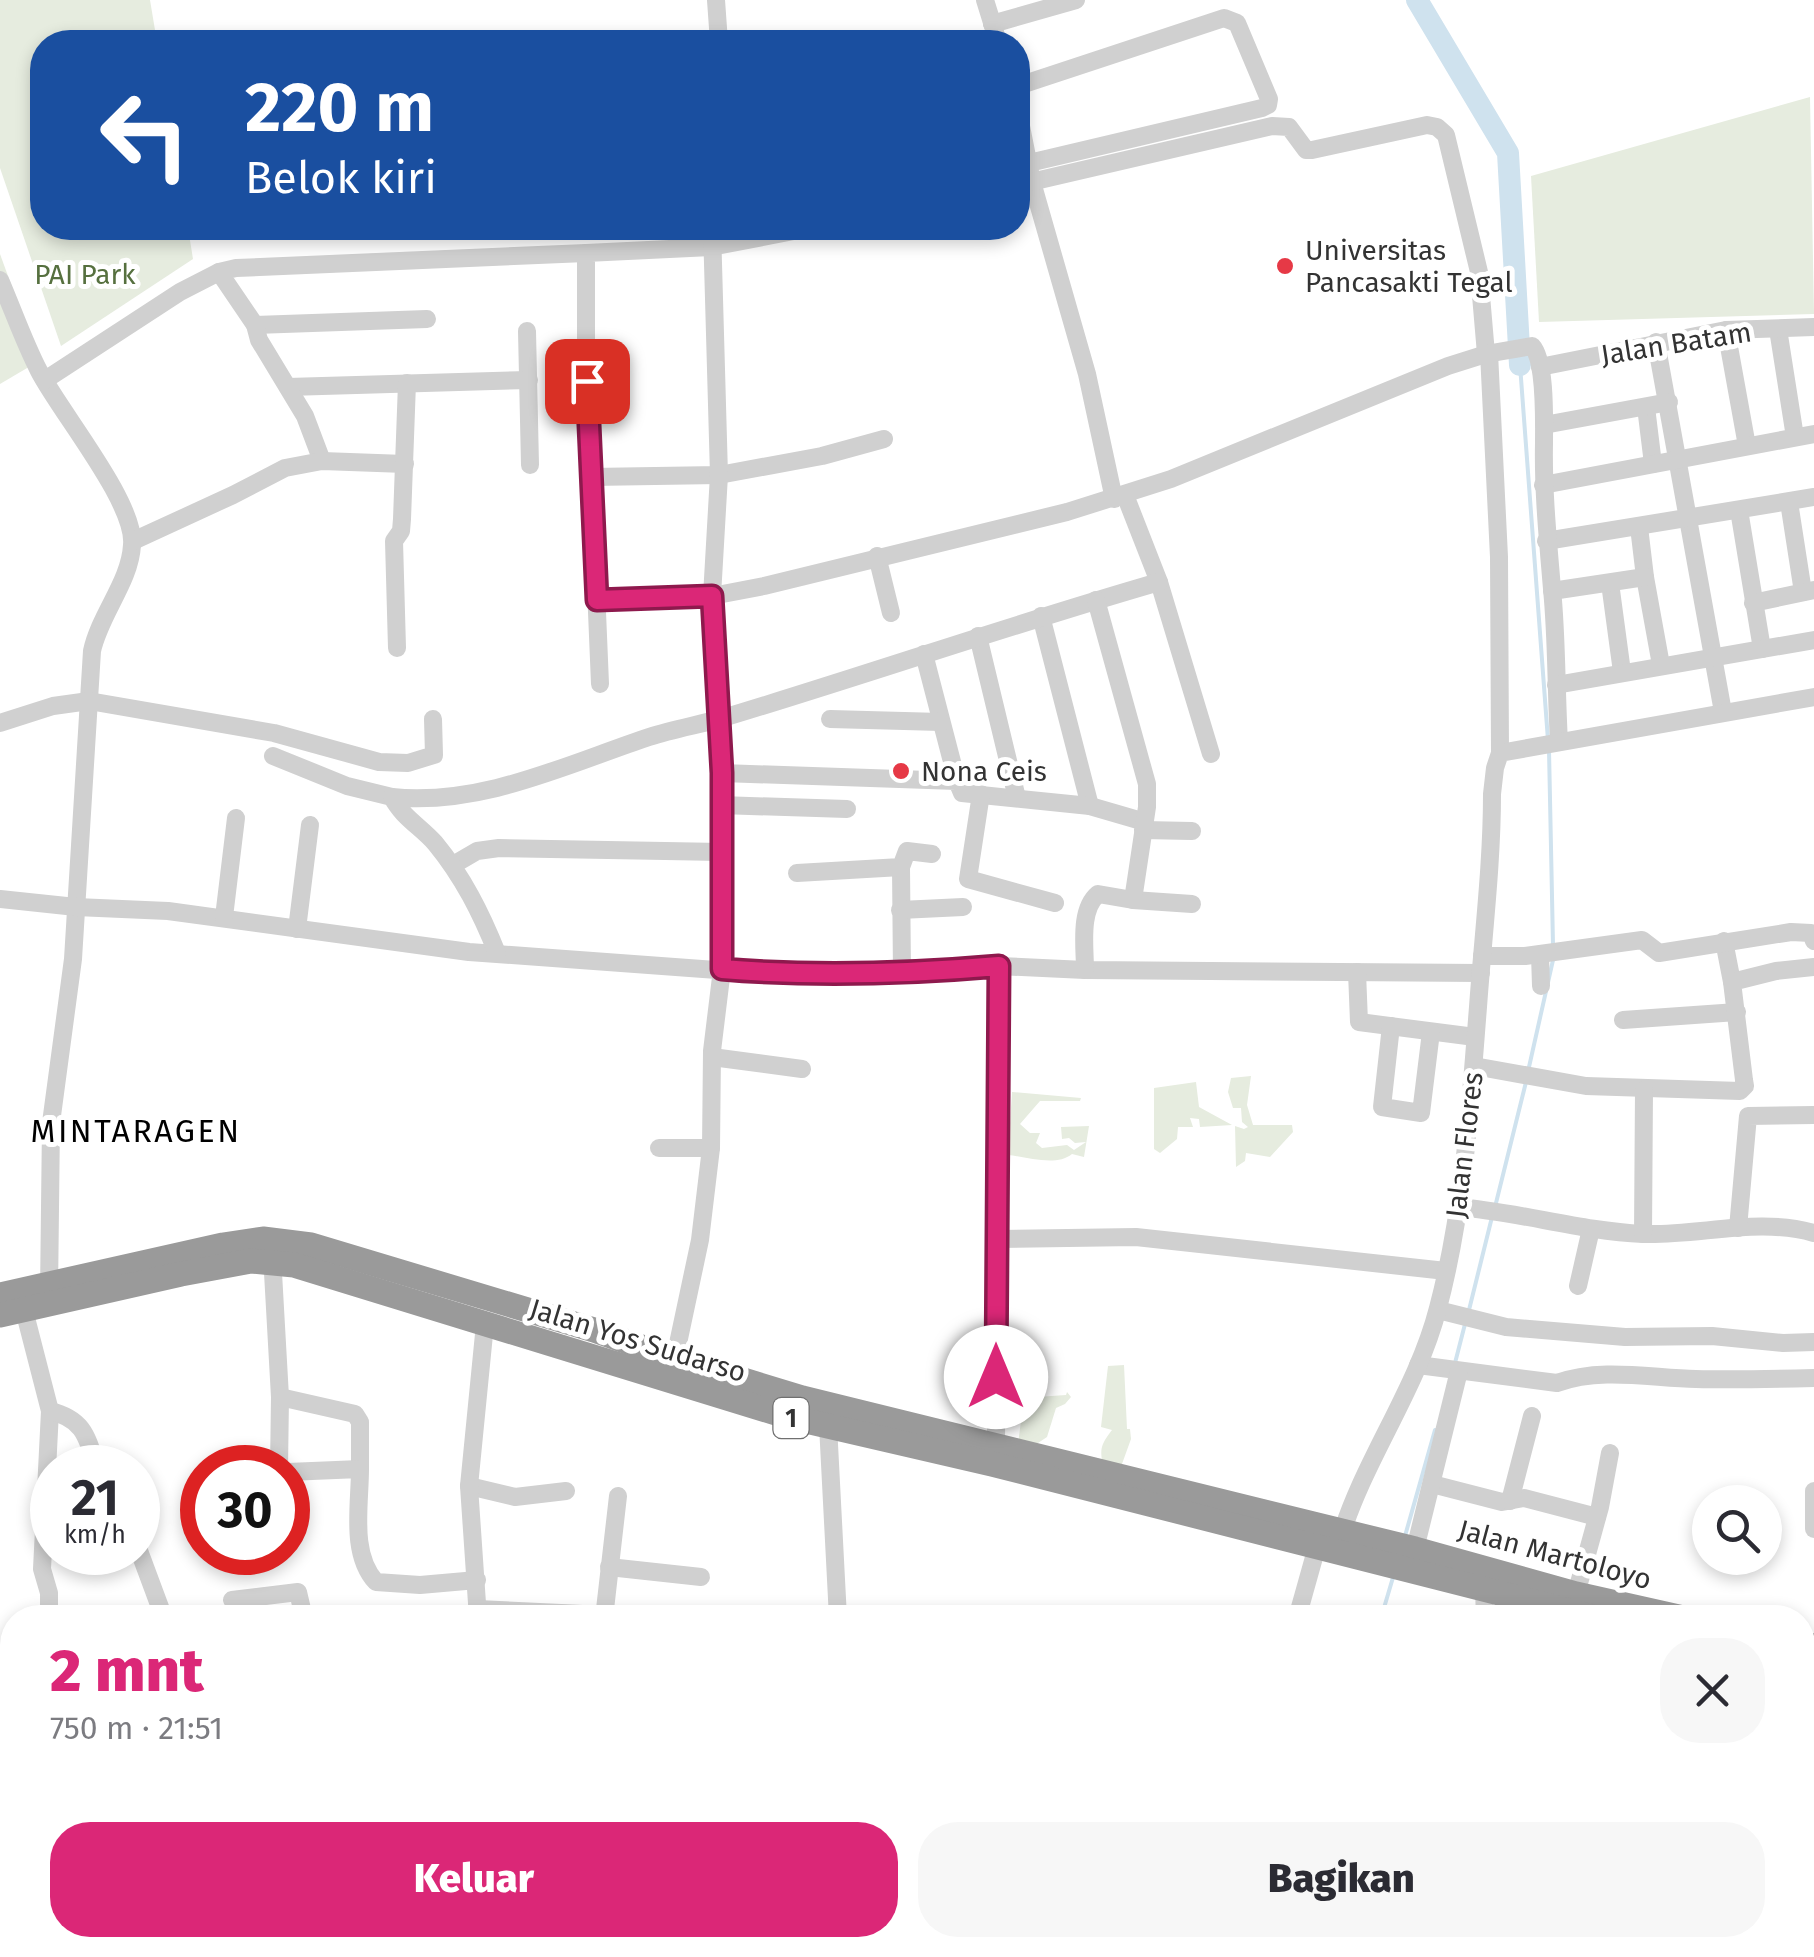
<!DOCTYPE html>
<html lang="id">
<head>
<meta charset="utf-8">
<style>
  body { margin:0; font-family:"Fira Sans",sans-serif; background:#f7f7f7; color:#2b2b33; height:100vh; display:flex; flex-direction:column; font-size:38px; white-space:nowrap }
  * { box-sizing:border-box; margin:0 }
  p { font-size:32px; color:#7c7c81 }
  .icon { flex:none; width:55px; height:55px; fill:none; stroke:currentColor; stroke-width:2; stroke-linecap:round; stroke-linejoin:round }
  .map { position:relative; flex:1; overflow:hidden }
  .sheet { position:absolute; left:0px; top:1605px; width:1815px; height:352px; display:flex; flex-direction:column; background:#fff; border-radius:40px 40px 0 0; box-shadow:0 5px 15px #0003 }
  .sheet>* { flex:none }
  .banner { position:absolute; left:30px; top:30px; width:1000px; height:210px; border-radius:40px; box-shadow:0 5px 15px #0003; background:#1a4fa0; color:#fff; overflow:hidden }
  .tools { position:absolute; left:1692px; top:1485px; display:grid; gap:20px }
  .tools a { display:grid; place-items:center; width:90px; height:90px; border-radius:50%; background:#fff; box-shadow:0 5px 15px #0003; font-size:50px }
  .speed { position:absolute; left:30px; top:1445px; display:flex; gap:20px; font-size:50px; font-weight:700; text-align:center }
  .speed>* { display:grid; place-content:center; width:130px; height:130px; border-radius:50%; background:#fff; box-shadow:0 5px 15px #0003; line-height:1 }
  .speed small { font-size:25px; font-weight:400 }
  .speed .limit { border:15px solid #d22; background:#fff; color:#111 }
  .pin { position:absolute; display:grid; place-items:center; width:85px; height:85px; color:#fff; margin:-42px; border-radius:20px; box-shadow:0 5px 15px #0006 }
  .me { position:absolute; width:110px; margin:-55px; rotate:0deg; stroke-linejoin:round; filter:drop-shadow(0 0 8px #0008) }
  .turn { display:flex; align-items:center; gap:35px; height:210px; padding:0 50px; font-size:45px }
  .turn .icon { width:130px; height:130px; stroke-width:2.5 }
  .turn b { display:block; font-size:70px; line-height:85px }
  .round { display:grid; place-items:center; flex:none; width:105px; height:105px; border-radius:40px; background:#f7f7f7 }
  .overview { display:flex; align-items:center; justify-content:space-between; height:170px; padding:0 50px }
  h1 { font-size:60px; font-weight:800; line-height:75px; color:#db2777 }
  .button { display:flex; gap:20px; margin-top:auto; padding:20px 50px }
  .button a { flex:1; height:115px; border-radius:40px; background:#db2777; color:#fff; font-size:40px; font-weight:800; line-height:115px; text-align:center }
  .button a+a { background:#f7f7f7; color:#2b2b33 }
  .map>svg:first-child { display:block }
</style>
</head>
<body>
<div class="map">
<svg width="1814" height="1957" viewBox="0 0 1814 1957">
  <rect width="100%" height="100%" fill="#fff"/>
  <g fill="#e6ecdf">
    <polygon points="0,0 150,0 157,42 42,42 42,228 188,228 193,259 61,346 0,168"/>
    <polygon points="1810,97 1814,314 1539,322 1531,176"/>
    <polygon points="0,254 39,361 0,384"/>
    <polygon points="1251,1076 1247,1105 1253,1125 1292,1125 1293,1132 1270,1157 1246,1153 1245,1161 1236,1167 1235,1126 1244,1129 1248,1127 1242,1122 1241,1108 1233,1108 1228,1092 1231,1078"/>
    <polygon points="1196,1082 1199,1107 1232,1125 1200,1127 1199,1119 1190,1118 1193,1127 1178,1127 1177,1139 1160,1153 1154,1149 1154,1088"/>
    <path d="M1012,1092L1081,1098L1080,1101H1040L1020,1124L1030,1133H1040L1036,1143L1042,1148L1067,1145L1074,1150L1086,1142L1075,1143L1069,1138L1062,1139L1061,1127L1089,1126L1084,1157L1072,1154C1056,1167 1028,1157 1008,1155Z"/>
    <polygon points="1008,1338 1032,1342 1039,1348 1035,1356 1041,1363 1031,1381 1037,1397 1066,1395 1067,1392 1071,1397 1065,1404 1056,1408 1047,1437 1029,1449 1018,1444 1021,1421 1008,1407"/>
    <path d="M1124,1365L1127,1429H1130L1131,1439L1118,1475L1104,1472C1100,1449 1099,1447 1112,1430L1101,1427L1108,1366Z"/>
  </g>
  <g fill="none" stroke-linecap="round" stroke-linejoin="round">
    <g stroke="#cfe2ee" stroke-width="4">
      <polyline points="1520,365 1548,740"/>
      <polyline points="1549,750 1553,945"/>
      <polyline points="1529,1067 1553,960"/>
      <polyline points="1496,1203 1526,1082"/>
      <polyline points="1469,1310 1492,1217"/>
      <polyline points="1455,1363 1465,1324"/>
      <polyline points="1405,1536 1435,1430"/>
      <polyline points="1381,1618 1394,1574"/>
      <polyline points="1063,1957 1105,1945"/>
    </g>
    <polyline stroke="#cfe2ee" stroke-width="22" points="1417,0 1508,153 1520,365"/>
    <g stroke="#d0d0d0" stroke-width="18">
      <polyline points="716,0 719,42"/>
      <polyline points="985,0 998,42"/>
      <polyline points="992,24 1076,0"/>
      <polyline points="1018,86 1224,18 1237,23 1269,99 1268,105 1262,108 1029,163"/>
      <polyline points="1018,111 1032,182 1087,374 1114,499"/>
      <polyline points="1018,185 1272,126 1289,127 1306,150 1312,150 1427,125 1437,127 1446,135 1479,272 1486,354"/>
      <path d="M0,280C13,310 24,342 39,371C60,412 136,503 132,545C130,582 100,614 92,651L73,959L51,1123L49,1293"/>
      <polyline points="255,325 427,319"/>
      <polyline points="1778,329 1795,437"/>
      <polyline points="1726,330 1747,446"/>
      <polyline points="527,331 530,465"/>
      <polyline points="1656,342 1723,712"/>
      <polyline points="1489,353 1499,557 1500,753"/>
      <polyline points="1540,367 1726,330 1814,327"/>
      <polyline points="45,380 180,292 219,272"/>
      <polyline points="288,387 529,380"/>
      <polyline points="1646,407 1653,464"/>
      <polyline points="1544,425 1669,402"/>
      <polyline points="322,461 305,416 259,340 255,325 219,272 236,268 586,253"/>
      <polyline points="591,477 719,475 822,456 884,439"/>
      <polyline points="1543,485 1814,434"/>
      <polyline points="1125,495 1159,582 1211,754"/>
      <polyline points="1789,502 1803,592"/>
      <polyline points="1739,510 1762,649"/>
      <polyline points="1639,527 1645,577 1661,665"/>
      <polyline points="133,541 233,495 285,468 322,461 405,464"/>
      <polyline points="1546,541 1814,497"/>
      <polyline points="877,556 891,613"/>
      <polyline points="1610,583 1622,672"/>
      <polyline points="1552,591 1645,577"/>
      <path d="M597,601L712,596L764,586L1067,512L1171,479L1448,366L1486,354L1532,346C1546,361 1544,421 1544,443C1543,492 1548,540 1552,589C1557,639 1556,691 1559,742"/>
      <polyline points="1753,603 1814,590"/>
      <polyline points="1041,616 1090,806"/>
      <polyline points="978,636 1017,798"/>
      <polyline points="397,648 394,541 401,531 402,519 407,383"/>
      <polyline points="924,654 957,781"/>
      <polyline points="600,684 586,347 586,253 711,247 809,228"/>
      <polyline points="1556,685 1814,640"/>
      <polyline points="830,719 941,722"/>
      <polyline points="0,723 53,706 89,701 274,733 379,762 408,763 434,755 433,719"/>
      <polyline points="273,756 347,786 392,797"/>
      <polyline points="722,773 957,781 962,793 1090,806 1145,822"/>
      <polyline points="981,794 968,879 1055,903"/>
      <polyline points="720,805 847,809"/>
      <polyline points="1143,830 1192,831"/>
      <polyline points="453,865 477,851 499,848 722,852"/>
      <polyline points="901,867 902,975"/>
      <polyline points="797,873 901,867 907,851 932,854"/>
      <polyline points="0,899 76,907 168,911 469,952 785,975 902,975 999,966 1085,970 1481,973"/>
      <polyline points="1133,900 1192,904"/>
      <polyline points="900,910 963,907"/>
      <polyline points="224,917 236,818"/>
      <polyline points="297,929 310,825"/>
      <polyline points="1724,941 1732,982"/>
      <path d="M497,953C481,913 463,877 435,843C421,827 402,817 392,797C482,806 565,765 649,737C673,729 698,725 723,718C869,674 1013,624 1159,582"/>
      <polyline points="1540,955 1541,986"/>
      <polyline points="1482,956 1525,956 1642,940 1659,953 1791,932 1811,933 1814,941"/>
      <path d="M1085,970C1085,947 1079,910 1098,894L1133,900L1147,807V784L1096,600"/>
      <polyline points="1357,972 1359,1022 1475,1037"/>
      <polyline points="1623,1020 1737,1012"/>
      <polyline points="1391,1026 1382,1107 1421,1113 1431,1032"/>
      <polyline points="712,1057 802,1069"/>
      <polyline points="1474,1066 1586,1086 1740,1091 1745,1086 1744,1080 1732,982 1776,971 1814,967"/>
      <polyline points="659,1148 711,1148"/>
      <path d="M1457,1207C1520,1212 1580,1231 1643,1234C1699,1236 1759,1217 1814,1233"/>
      <polyline points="1738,1228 1748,1116 1814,1115"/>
      <polyline points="1643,1234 1644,1090"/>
      <polyline points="995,1239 1136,1237 1446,1271"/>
      <polyline points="272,1255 280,1397 279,1468"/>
      <polyline points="1578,1286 1591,1229"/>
      <polyline points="24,1310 50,1411 42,1569 49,1593 49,1618"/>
      <polyline points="1438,1310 1506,1327 1625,1337 1712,1336 1783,1343 1814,1342"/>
      <path d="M1418,1365L1557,1383C1601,1367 1650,1378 1696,1379C1736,1380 1775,1379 1814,1378"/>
      <polyline points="673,1367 700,1240 711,1148 712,1051 722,969 722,773 712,596 719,475 712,228"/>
      <polyline points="280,1397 355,1414 360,1422 360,1469"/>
      <path d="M50,1411C84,1419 87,1437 97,1468"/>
      <polyline points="828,1425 838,1618"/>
      <polyline points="996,1445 999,966"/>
      <path d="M288,1472L360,1469C360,1505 350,1554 376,1582L420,1585L477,1580"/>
      <polyline points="1432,1484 1502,1502 1524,1498 1597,1517"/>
      <polyline points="469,1486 515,1497 566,1491"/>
      <polyline points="1814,1491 1814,1529"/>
      <polyline points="1510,1501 1532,1416"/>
      <path d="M1340,1539C1364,1459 1417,1390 1438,1308C1464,1210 1470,1107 1478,1007C1483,936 1492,865 1492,794L1495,768L1500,753L1814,697"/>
      <polyline points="138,1548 164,1618"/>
      <polyline points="1415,1549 1459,1371"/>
      <polyline points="609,1567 701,1577"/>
      <polyline points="1484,1589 1485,1618"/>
      <polyline points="1576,1594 1600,1507 1610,1453"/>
      <polyline points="232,1600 298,1592 304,1618"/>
      <polyline points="478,1609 604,1615"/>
      <polyline points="478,1618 469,1486 485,1324"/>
      <polyline points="604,1618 618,1496"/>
      <polyline points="1297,1618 1320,1536"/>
      <polyline points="1802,1807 1814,1806"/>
      <polyline points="0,1895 12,1906"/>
      <polyline points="1802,1932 1814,1932"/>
      <polyline points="58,1945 69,1957"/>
      <polyline points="638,1945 639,1957"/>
      <polyline points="868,1945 869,1957"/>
      <polyline points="1764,1945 1764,1957"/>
      <polyline points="328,1957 376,1945"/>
      <polyline points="726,1957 775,1945"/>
      <polyline points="914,1957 963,1945"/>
      <polyline points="1274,1957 1299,1945"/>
      <polyline points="1487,1957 1487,1945"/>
      <polyline points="1609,1957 1610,1945"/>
    </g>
    <g stroke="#9a9a9a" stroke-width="25">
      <polyline points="0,1295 223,1245 263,1239 311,1245 594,1330 675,1359 802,1398 1415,1549 1576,1594 1683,1618"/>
      <polyline points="0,1315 181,1274 251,1261 294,1265 789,1417 992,1464 1597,1618"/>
      <polyline points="1802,1644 1814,1646"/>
    </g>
    <g stroke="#888" stroke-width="8">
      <g id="rail">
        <polyline points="1802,1774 1814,1772"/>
        <polyline points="1802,1797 1814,1796"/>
        <polyline points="1321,1957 1346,1945"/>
      </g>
    </g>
    <use href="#rail" stroke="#fff" stroke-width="4" stroke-dasharray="11" stroke-linecap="butt"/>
  </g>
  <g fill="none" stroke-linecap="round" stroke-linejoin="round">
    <g stroke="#8e194d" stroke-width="25">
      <path id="route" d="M587,381L597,600L712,596L722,773V969C815,977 906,974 999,966L996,1377"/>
    </g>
    <use href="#route" stroke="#db2777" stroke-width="18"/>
  </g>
  <g fill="#e63946" stroke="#fff" stroke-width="4">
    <circle cx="1285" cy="266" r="10"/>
    <circle cx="901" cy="771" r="10"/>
  </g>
  <g text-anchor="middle" stroke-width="10" stroke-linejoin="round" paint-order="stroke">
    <rect fill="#fff" stroke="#707070" stroke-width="2.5" x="773.5" y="1398" width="35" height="40" rx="8"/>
    <g font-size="25" font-weight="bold" fill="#333">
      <text x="791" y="1427">1</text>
    </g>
    <g font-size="28" fill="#333" stroke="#fff" text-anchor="start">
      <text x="1305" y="260">Universitas<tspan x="1305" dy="32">Pancasakti Tegal</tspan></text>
      <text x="921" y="781">Nona Ceis</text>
    </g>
    <g font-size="28" fill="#56703f" stroke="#fff">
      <text x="85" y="284">PAI Park</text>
    </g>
    <g font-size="28" fill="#333" stroke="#fff">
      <text transform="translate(1676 343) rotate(-9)" y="10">Jalan Batam</text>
      <text transform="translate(1464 1145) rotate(-83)" y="10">Jalan Flores</text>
      <text transform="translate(638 1340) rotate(17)" y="10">Jalan Yos Sudarso</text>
      <text transform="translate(1555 1554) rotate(15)" y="10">Jalan Martoloyo</text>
    </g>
    <g font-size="32" letter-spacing="2.5" fill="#000" stroke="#fff">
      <text x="136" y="1142">MINTARAGEN</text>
    </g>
  </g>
</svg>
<div class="tools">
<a><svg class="icon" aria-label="search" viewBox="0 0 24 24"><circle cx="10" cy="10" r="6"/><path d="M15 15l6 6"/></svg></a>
</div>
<div class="speed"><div>21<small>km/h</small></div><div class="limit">30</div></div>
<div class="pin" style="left:587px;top:381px;background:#d93025"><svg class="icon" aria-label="arrive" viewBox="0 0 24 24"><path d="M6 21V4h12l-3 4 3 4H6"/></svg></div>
<svg class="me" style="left:996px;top:1377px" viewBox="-20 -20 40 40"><circle r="19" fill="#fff"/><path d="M0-13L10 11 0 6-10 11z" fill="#db2777"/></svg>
<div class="banner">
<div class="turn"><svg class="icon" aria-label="left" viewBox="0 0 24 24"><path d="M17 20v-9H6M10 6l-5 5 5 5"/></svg><div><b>220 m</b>Belok kiri</div></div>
</div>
<section class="sheet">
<div class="overview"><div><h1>2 mnt</h1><p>750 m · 21:51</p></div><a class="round"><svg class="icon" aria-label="close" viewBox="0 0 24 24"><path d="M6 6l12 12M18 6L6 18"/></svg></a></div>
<div class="button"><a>Keluar</a><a>Bagikan</a></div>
</section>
</div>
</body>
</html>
